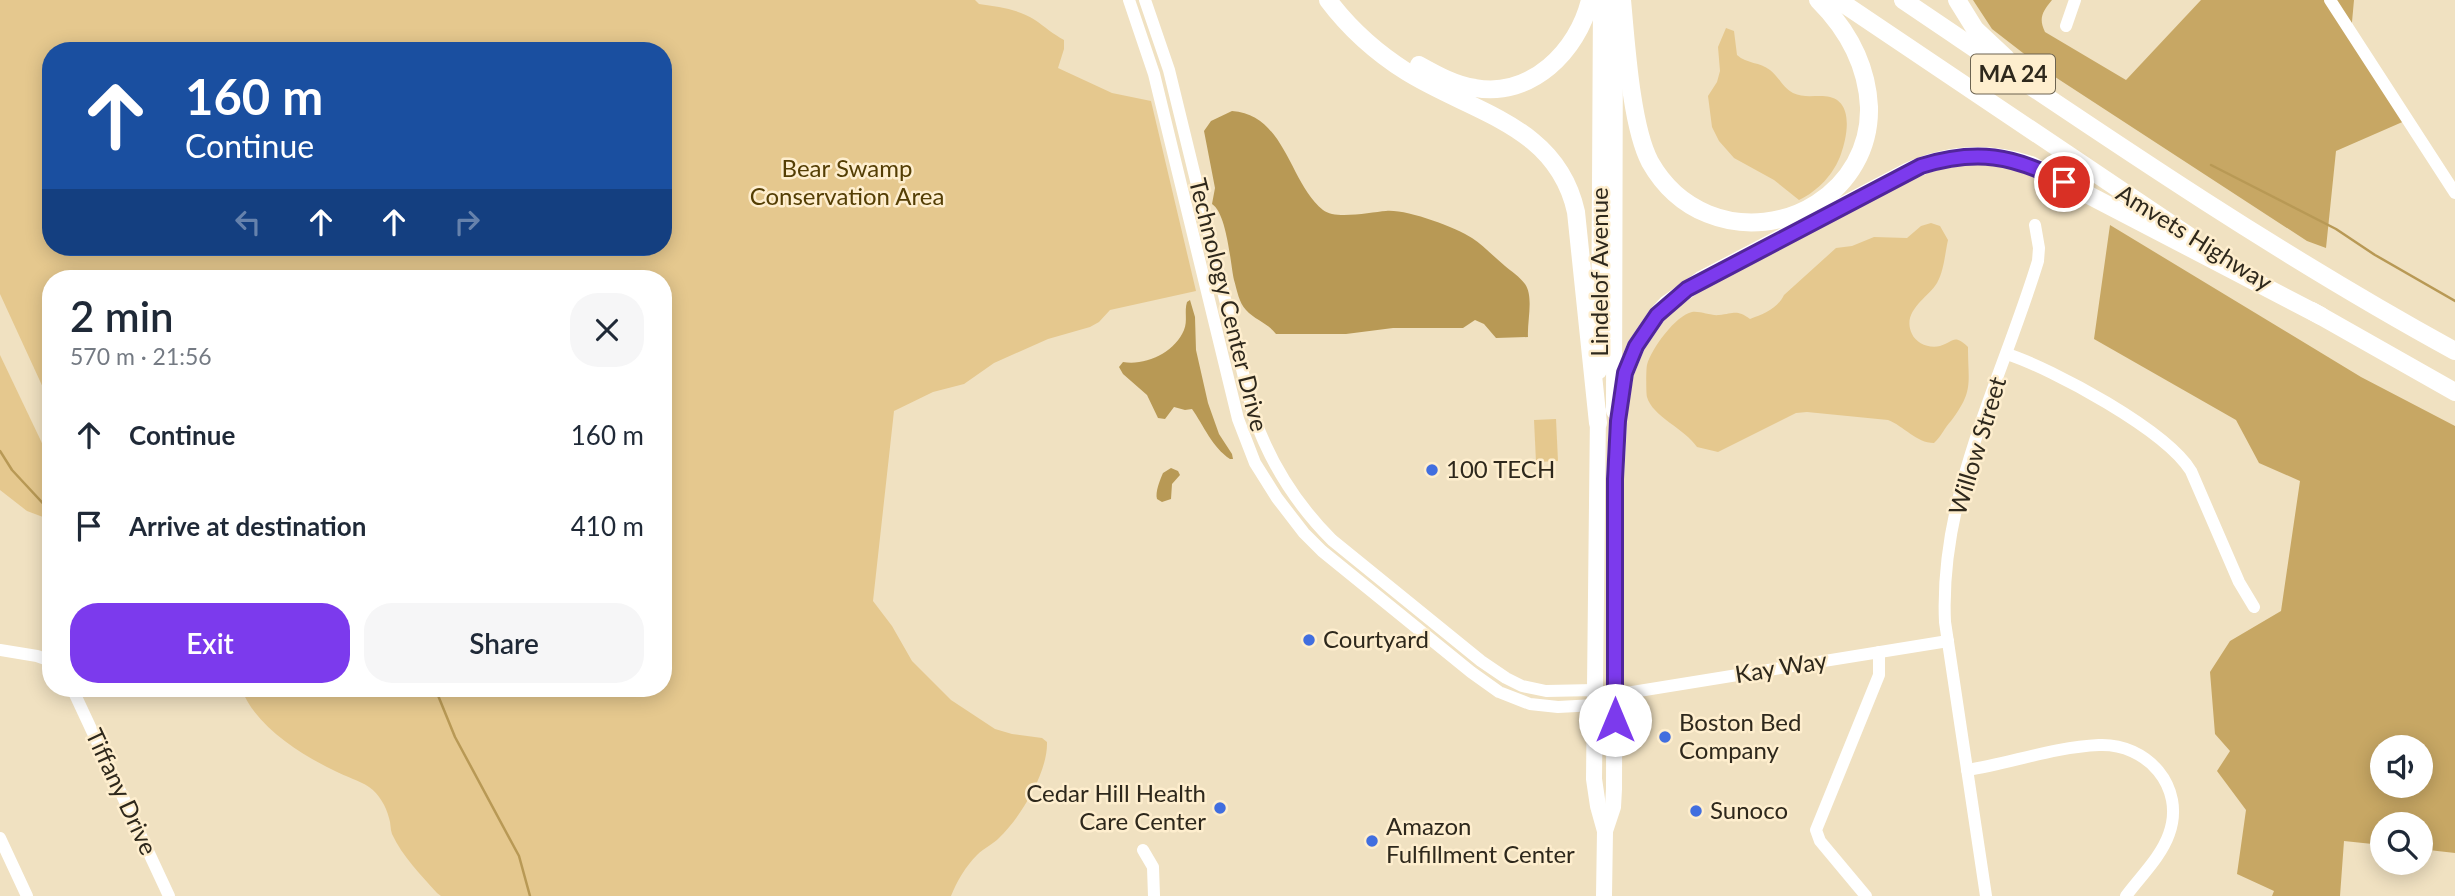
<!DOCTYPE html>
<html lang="en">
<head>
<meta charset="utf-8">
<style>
  body { margin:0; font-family:Lato,sans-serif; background:#f6f6f7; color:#1f2937; height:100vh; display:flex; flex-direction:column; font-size:26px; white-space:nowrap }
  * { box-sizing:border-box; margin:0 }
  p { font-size:23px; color:#747a83 }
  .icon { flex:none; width:38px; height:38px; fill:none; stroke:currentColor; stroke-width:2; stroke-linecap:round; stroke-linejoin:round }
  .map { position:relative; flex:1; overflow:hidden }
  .sheet { position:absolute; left:42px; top:270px; width:630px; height:427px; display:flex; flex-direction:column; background:#fff; border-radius:28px; box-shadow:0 4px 18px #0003 }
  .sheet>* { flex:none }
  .guide { position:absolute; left:42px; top:42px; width:630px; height:214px; border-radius:28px; box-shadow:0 4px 18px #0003; background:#1a4fa0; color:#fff; overflow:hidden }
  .controls { position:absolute; left:2370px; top:735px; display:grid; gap:14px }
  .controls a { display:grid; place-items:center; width:63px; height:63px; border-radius:50%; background:#fff; box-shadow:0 4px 18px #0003; font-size:35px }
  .pin { position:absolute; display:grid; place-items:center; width:60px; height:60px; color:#fff; margin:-30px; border:4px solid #fff; border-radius:50%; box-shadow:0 2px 7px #0007 }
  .me { position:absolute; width:77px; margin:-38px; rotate:0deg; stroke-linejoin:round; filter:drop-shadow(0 0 5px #0008) }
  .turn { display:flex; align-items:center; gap:24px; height:147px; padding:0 28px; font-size:32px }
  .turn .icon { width:91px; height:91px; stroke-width:2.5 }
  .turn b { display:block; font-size:49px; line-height:60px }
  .lanes { display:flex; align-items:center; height:66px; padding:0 28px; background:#0003; justify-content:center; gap:35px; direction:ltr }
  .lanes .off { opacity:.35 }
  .round { display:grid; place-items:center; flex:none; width:74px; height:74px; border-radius:28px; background:#f6f6f7 }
  .head { display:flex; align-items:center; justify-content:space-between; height:119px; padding:0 28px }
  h1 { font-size:42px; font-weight:600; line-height:52px }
  .cta { display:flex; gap:14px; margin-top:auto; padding:14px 28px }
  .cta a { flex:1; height:80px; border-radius:28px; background:#7c3aed; color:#fff; font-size:28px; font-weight:600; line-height:80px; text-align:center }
  .cta a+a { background:#f6f6f7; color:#1f2937 }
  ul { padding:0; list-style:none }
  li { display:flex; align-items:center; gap:21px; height:91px; padding:0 28px }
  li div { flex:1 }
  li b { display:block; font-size:26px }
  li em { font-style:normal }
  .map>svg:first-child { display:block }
</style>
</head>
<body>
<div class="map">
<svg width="2455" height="896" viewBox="0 0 2455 896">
  <rect width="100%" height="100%" fill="#f0e1c1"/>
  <g fill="#e5c88e" fill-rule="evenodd">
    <path d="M0,0H975L979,4C999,7 1018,9 1035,20C1045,27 1053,34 1064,40V49L1058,68L1112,93L1151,101L1196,291L1110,310L1099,322L1090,327L1048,339L994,363L964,384L933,392L894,411L873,601L892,626L912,661L951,700L995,729L1012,734L1042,738L1047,742C1048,772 1021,817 999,838C993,844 984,848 977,855C966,866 957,881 951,896H441L437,893C421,875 402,856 392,834C390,829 391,823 389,818C386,806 379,794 369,787C359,780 346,777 335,771C300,754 255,726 241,688H663V278H51V405L0,294ZM51,51H663V247H51Z"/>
    <path d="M1726,28L1734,31L1737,55C1747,64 1760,62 1770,70C1779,77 1783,88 1793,93C1805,99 1819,94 1830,97C1854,103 1847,137 1841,154C1834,174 1818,191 1799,200L1774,180L1734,158L1719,141L1712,127L1708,96L1717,82L1720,71L1718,47Z"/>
    <path d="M1931,223L1940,226L1948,240C1945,253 1944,271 1937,283C1928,298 1901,311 1912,334C1916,343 1929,349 1940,346C1953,342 1954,333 1968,347C1968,384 1974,390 1951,421C1944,428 1942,436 1934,443C1916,443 1904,426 1888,420L1807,412L1796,413L1718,452L1697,447C1685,429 1652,416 1647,397C1646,393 1646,369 1647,365C1651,349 1676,315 1692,312C1701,311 1711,316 1719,315C1734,314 1736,309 1750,319C1764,314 1777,309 1784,295L1836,248L1852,246L1874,237L1907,238L1921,226Z"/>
    <polygon points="0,355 51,462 51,520 27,511 0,490"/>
    <polygon points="1556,419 1558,461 1536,462 1534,420"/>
  </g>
  <g fill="#c7a764" fill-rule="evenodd">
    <path d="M1973,0H2052C2043,11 2038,18 2045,32L2126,80L2201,0H2354L2351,33L2407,120L2336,151L2326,248L2307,241L2049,73L1992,29Z"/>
    <path d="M2110,225L2361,377L2455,426V853L2420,849V824H2382V845L2344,841L2340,896H2272L2274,891L2237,874L2246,810L2217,771L2230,751L2215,734L2210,672L2230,641L2281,611L2300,481L2259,463L2236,420L2094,339ZM2382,747H2420V786H2382Z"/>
  </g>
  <g fill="#b89955">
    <path d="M1232,111C1286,115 1289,183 1323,210C1335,220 1371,212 1386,211C1406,209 1455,227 1472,238C1484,246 1494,257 1505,266C1511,271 1520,277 1525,284C1534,297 1527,321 1528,337L1496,338L1484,324L1475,320L1463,328H1393L1346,334H1276C1268,323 1255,320 1246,310C1239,303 1237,290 1234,280C1230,261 1227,214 1212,204L1215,188L1204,131L1211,121Z"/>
    <path d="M1190,300L1195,317L1196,350L1208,403L1219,434L1232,454L1233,459H1230C1212,447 1204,426 1192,409L1185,410L1174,407L1165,419L1158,418L1147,395L1123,374L1119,367L1123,362C1146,366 1175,352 1184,330C1188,321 1184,311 1187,302Z"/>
    <path d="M1171,468L1178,471L1180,475L1172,484L1171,499L1162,502L1157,499C1155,492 1160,480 1163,473Z"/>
  </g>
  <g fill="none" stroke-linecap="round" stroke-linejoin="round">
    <g stroke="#b89955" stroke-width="2.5">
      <polyline points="2211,165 2336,229 2375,255 2455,301"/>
      <polyline points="0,451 12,470 51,512"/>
      <polyline points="435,688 455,737 519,856 530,896"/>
    </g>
    <g stroke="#fff" stroke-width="12">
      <polyline points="1129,0 1154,74 1238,419 1255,463 1277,498 1304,533 1322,551 1471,672 1499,692 1530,704 1558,707 1595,705 1614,695 1948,641"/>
      <path d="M1145,0L1169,70L1253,414C1270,463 1295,503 1332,540L1481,661L1506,678L1522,686L1546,691L1595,690L1614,695"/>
      <polyline points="2330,0 2455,193"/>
      <polyline points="2066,26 2075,0"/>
      <path d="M2007,354C2053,369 2166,430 2191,471L2239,582L2254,607"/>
      <polyline points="0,650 37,656 51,661"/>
      <polyline points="72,688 169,896"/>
      <path d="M1967,770C2011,763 2054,747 2099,745C2147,743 2186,787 2169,834C2161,857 2140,877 2126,896"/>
      <polyline points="0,838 27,896"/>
      <polyline points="1143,850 1153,867 1154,896"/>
      <polyline points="1866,896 1820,841 1816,830 1879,675 1879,652"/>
      <path d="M1986,896L1945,622C1939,496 2002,379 2038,261L2039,248L2035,225"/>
    </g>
    <g stroke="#fff" stroke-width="16">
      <polyline points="1599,371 1601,0"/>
      <polyline points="1598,411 1594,779 1598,806 1605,831"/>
      <polyline points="1614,411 1615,0"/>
      <polyline points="1604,896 1605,831 1613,807 1614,789 1615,468"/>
    </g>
    <g stroke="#fff" stroke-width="18">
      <path d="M1328,0C1349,28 1377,53 1407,72C1473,113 1557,125 1576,212L1598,423"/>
      <path d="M1622,0C1626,42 1631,126 1650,162C1663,185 1683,204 1708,214C1782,244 1871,191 1869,107C1867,65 1847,29 1818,0"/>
      <polyline points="1838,0 2189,236"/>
      <path d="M1903,0C2084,122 2263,246 2455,351"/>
      <polyline points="1957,0 1975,29 2006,58"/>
      <path d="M1419,65C1437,75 1455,85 1475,88C1531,98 1578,51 1590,0"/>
      <polyline points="2312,311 2455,392"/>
      <path d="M1615,479L1619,407L1625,373L1636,346L1657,315L1667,304L1701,280L1907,172C1948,153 1988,151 2031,165L2321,316"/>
    </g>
  </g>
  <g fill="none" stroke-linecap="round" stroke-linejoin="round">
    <g stroke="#51269a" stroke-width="18">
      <path id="route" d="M1615,720V479L1618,421L1625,373L1636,346L1657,315L1687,289L1921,166C1976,149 2013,155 2064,182"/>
    </g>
    <use href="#route" stroke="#7c3aed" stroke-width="12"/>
  </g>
  <g fill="#416edf" stroke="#feeece" stroke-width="2.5">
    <circle cx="1432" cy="470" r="7"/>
    <circle cx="1309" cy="640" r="7"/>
    <circle cx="1665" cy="737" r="7"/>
    <circle cx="1220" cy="808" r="7"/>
    <circle cx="1696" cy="811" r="7"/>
    <circle cx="1372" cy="841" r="7"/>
  </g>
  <g text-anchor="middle" stroke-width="5" stroke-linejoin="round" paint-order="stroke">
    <rect fill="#feeece" stroke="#6c6351" stroke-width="2" x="1971" y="54.5" width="84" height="39" rx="5"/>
    <g font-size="23" font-weight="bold" fill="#2e281c">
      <text x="2013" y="82">MA 24</text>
    </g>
    <g font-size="24" fill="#543e04" stroke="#feeece">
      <text x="847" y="177">Bear Swamp<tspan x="847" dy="28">Conservation Area</tspan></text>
    </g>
    <g font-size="24" fill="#2e281c" stroke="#feeece">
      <text transform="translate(2194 238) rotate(32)" y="8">Amvets Highway</text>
      <text transform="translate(1600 272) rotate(-90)" y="8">Lindelof Avenue</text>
      <text transform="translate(1228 305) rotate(76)" y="8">Technology Center Drive</text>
      <text transform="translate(1978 446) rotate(-73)" y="8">Willow Street</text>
      <text transform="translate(1781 668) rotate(-9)" y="8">Kay Way</text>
      <text transform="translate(121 792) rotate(65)" y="8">Tiffany Drive</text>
    </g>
    <g font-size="24" fill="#2e281c" stroke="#feeece" text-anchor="start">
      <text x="1446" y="478">100 TECH</text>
      <text x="1323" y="648">Courtyard</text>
      <text x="1679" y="731">Boston Bed<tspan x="1679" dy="28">Company</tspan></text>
      <text x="1206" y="802" text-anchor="end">Cedar Hill Health<tspan x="1206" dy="28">Care Center</tspan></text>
      <text x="1710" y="819">Sunoco</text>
      <text x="1386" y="835">Amazon<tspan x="1386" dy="28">Fulfillment Center</tspan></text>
    </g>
  </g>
</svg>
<div class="controls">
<a><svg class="icon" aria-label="sound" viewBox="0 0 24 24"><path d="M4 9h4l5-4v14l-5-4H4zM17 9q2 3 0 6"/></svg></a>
<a><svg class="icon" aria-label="search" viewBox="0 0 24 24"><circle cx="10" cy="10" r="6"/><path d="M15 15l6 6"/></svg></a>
</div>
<div class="pin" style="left:2064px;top:182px;background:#d93025"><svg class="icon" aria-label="arrive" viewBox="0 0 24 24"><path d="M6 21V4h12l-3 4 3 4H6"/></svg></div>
<svg class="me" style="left:1615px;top:720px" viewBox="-20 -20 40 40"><circle r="19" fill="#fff"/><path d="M0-13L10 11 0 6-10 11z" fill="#7c3aed"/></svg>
<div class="guide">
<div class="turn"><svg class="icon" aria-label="ahead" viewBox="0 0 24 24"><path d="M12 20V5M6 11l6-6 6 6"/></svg><div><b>160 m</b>Continue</div></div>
<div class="lanes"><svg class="icon off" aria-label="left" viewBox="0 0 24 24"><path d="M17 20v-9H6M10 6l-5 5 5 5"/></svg><svg class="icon" aria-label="ahead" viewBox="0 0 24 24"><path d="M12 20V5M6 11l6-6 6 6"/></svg><svg class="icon" aria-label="ahead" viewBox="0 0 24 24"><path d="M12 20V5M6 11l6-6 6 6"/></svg><svg class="icon off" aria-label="right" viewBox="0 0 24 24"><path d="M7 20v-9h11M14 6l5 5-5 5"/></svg></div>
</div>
<section class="sheet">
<div class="head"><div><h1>2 min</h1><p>570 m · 21:56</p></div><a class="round"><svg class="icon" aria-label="close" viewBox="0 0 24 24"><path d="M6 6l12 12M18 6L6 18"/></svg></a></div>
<ul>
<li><svg class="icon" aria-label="ahead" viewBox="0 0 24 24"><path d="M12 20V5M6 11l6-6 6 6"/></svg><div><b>Continue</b></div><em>160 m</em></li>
<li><svg class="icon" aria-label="arrive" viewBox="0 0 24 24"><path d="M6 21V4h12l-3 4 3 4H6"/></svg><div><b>Arrive at destination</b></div><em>410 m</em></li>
</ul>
<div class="cta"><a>Exit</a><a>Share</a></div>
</section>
</div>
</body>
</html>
